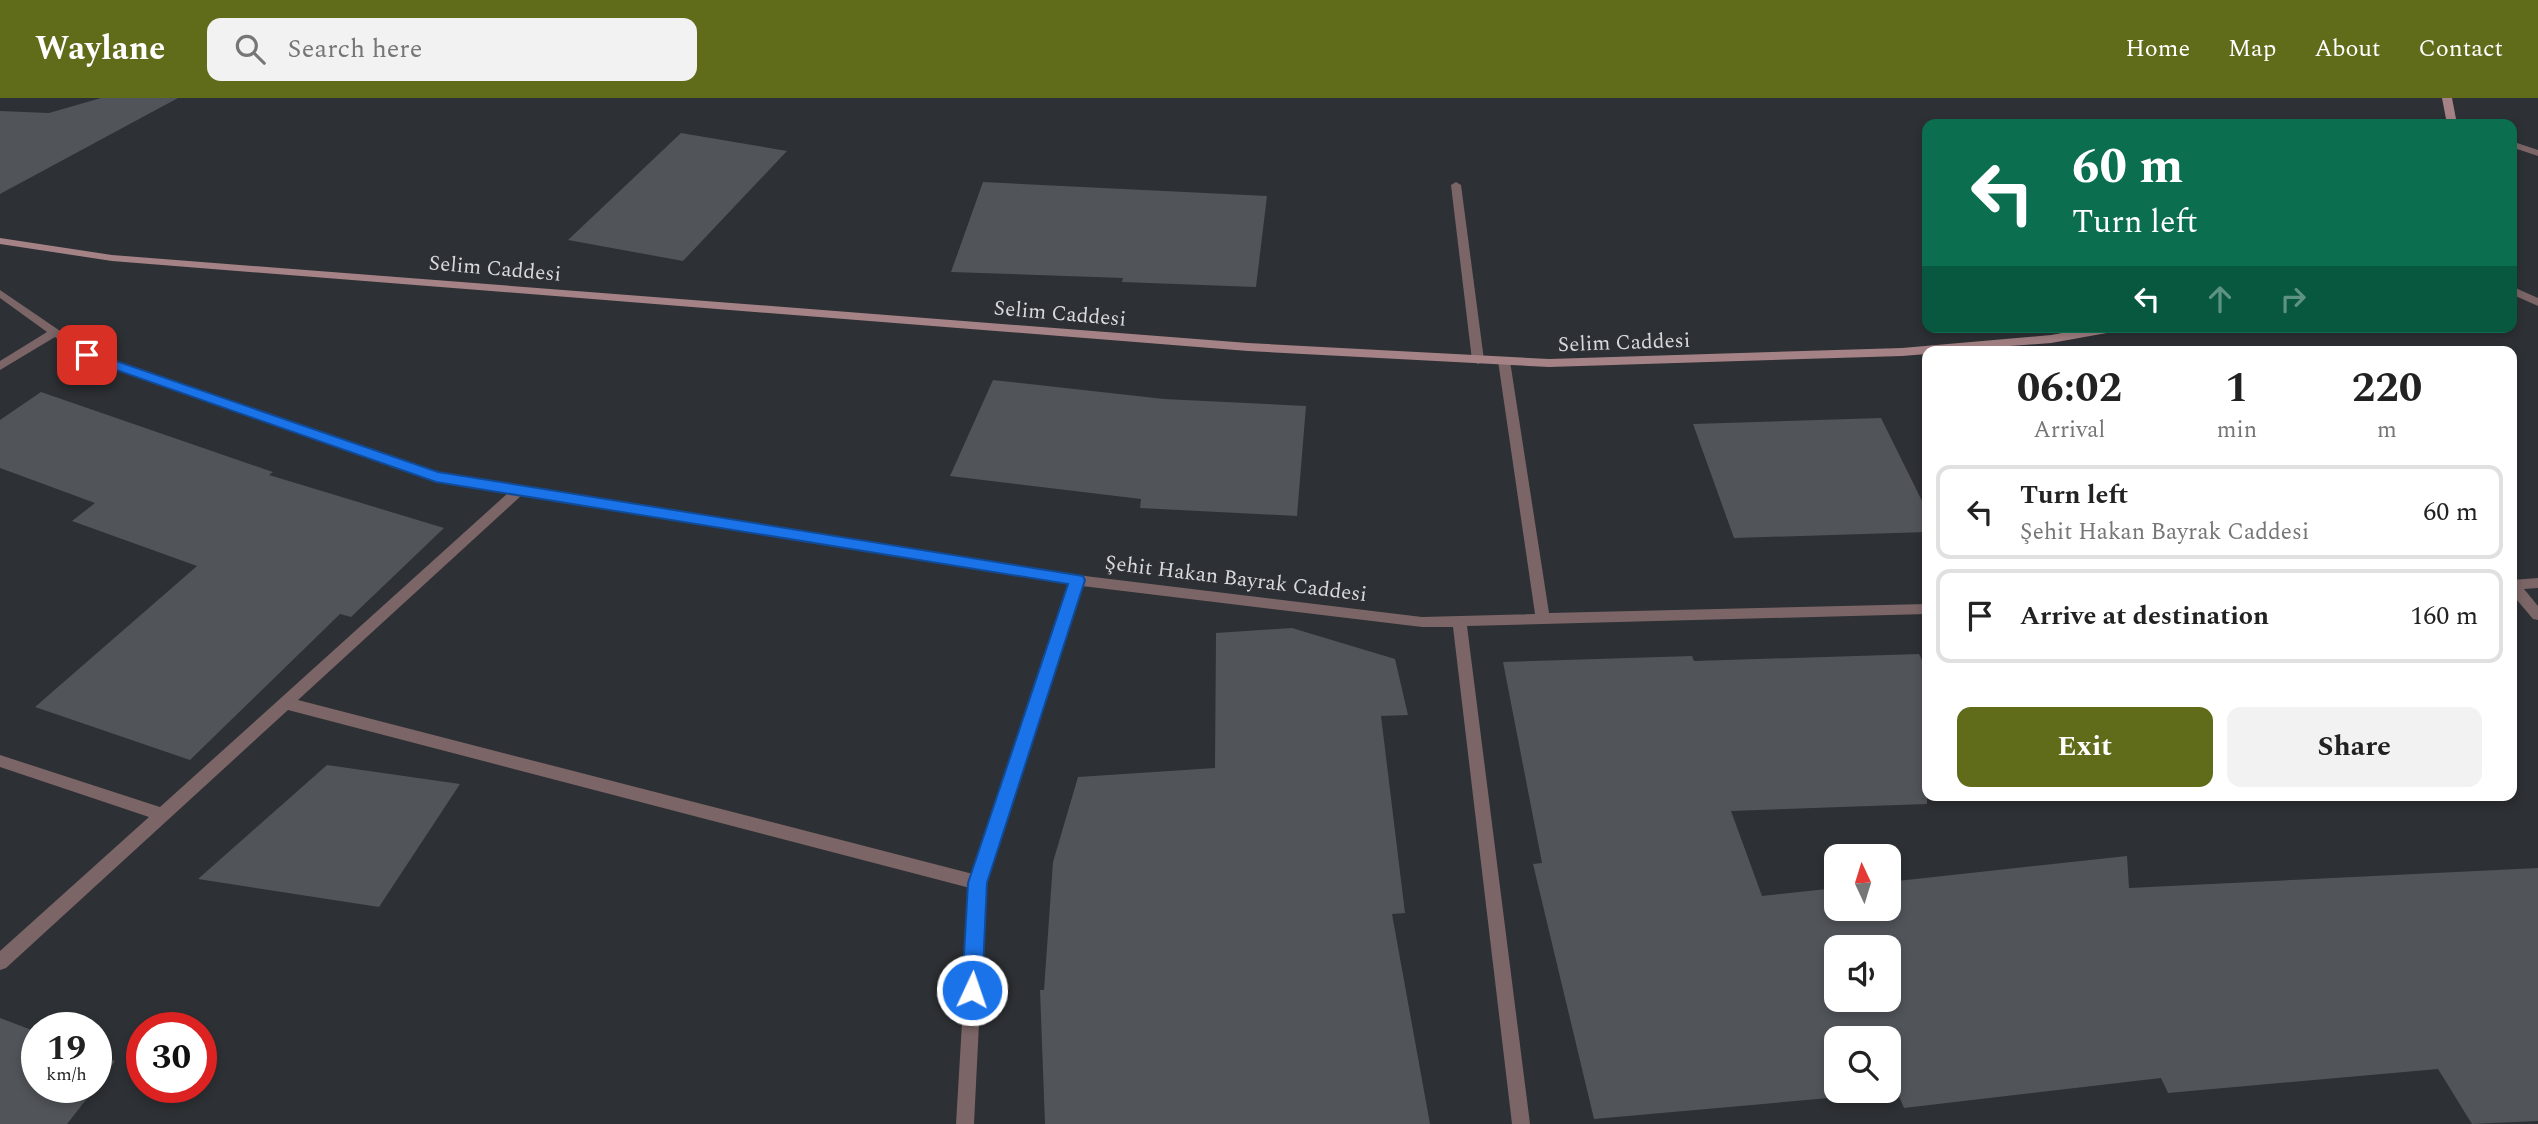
<!DOCTYPE html>
<html lang="en">
<head>
<meta charset="utf-8">
<style>
  body { margin:0; font-family:Spectral,serif; background:#f2f2f2; color:#222; height:100vh; display:flex; flex-direction:column; font-size:26px; white-space:nowrap }
  * { box-sizing:border-box; margin:0 }
  p { font-size:23px; color:#767676 }
  .icon { flex:none; width:38px; height:38px; fill:none; stroke:currentColor; stroke-width:2; stroke-linecap:round; stroke-linejoin:round }
  .map { position:relative; flex:1; overflow:hidden }
  .panel { position:absolute; left:1922px; top:248px; width:595px; height:455px; display:flex; flex-direction:column; background:#fff; border-radius:14px; box-shadow:0 4px 10px #0003 }
  .panel>* { flex:none }
  .guide { position:absolute; left:1922px; top:21px; width:595px; height:214px; border-radius:14px; box-shadow:0 4px 10px #0003; background:#0b6e4f; color:#fff; overflow:hidden }
  .needle { width:46px; rotate:356deg }
  .buttons { position:absolute; left:1824px; top:746px; display:grid; gap:14px }
  .buttons a { display:grid; place-items:center; width:77px; height:77px; border-radius:14px; background:#fff; box-shadow:0 4px 10px #0003; font-size:35px }
  .speed { position:absolute; left:21px; top:914px; display:flex; gap:14px; font-size:35px; font-weight:700; text-align:center }
  .speed>* { display:grid; place-content:center; width:91px; height:91px; border-radius:50%; background:#fff; box-shadow:0 4px 10px #0003; line-height:1 }
  .speed small { font-size:18px; font-weight:400 }
  .speed .limit { border:10px solid #d22; background:#fff; color:#111 }
  .pin { position:absolute; display:grid; place-items:center; width:60px; height:60px; color:#fff; margin:-30px; border-radius:14px; box-shadow:0 4px 10px #0006 }
  .me { position:absolute; width:77px; margin:-38px; rotate:3deg; stroke-linejoin:round; filter:drop-shadow(0 0 5px #0008) }
  .turn { display:flex; align-items:center; gap:24px; height:147px; padding:0 35px; font-size:32px }
  .turn .icon { width:91px; height:91px; stroke-width:2.5 }
  .turn b { display:block; font-size:49px; line-height:60px }
  .lanes { display:flex; align-items:center; height:66px; padding:0 35px; background:#0003; justify-content:center; gap:35px; direction:ltr }
  .lanes .off { opacity:.35 }
  .eta { display:flex; justify-content:space-evenly; align-items:center; height:119px; text-align:center }
  .eta b { font-size:42px; font-weight:700; line-height:49px }
  .action { display:flex; gap:14px; margin-top:auto; padding:14px 35px }
  .action a { flex:1; height:80px; border-radius:14px; background:#616c1a; color:#fff; font-size:28px; font-weight:700; line-height:80px; text-align:center }
  .action a+a { background:#f2f2f2; color:#222 }
  ul { padding:0; list-style:none }
  li { display:flex; align-items:center; gap:21px; height:94px; margin:0 14px 10px; padding:0 21px; border:4px solid #e0e0e0; border-radius:14px }
  li div { flex:1 }
  li b { display:block; font-size:26px }
  li em { font-style:normal }
  header { display:flex; align-items:center; gap:42px; box-sizing:border-box; height:98px; padding:0 35px; background:#616c1a; color:#fff }
  header strong { font-size:33px }
  nav { display:flex; gap:38px; margin-inline-start:auto; font-size:24px }
  .search { width:490px; height:63px; background:#f2f2f2; display:flex; align-items:center; gap:18px; box-sizing:border-box; padding:0 24px; border-radius:14px; color:#767676; font-size:26px }
  .map>svg:first-child { display:block }
</style>
</head>
<body>
<header>
<strong>Waylane</strong>
<div class="search"><svg class="icon" aria-label="search" viewBox="0 0 24 24"><circle cx="10" cy="10" r="6"/><path d="M15 15l6 6"/></svg>Search here</div>
<nav><a>Home</a><a>Map</a><a>About</a><a>Contact</a></nav>
</header>
<div class="map">
<svg width="2538" height="1026" viewBox="0 0 2538 1026">
  <rect width="100%" height="100%" fill="#2d3034"/>
  <g fill="#515459" fill-rule="evenodd">
    <polygon points="101,0 178,0 0,96 0,13 49,15"/>
    <polygon points="681,35 787,53 683,163 568,142"/>
    <polygon points="983,84 1267,98 1256,189 1122,184 1123,180 951,174"/>
    <polygon points="993,282 1164,301 1306,308 1297,418 1140,410 1141,401 950,378"/>
    <polygon points="41,294 273,374 269,377 444,430 351,519 340,516 190,662 35,609 197,468 72,423 95,405 0,370 0,322"/>
    <polygon points="1881,320 1927,413 1927,434 1734,440 1693,326"/>
    <polygon points="1292,530 1395,561 1408,617 1381,618 1405,815 1392,816 1430,1026 1045,1026 1040,892 1044,892 1053,764 1078,679 1215,670 1216,535"/>
    <path d="M1919,556L1927,572V706L1731,713L1762,798L1836,790V810H1888V784L2127,758L2129,790L2538,770V1023L2472,1026L2438,971L2168,995L2161,980L1904,1010L1897,994L1594,1021L1533,766L1542,765L1503,564L1692,558L1694,563ZM1836,849H1888V901H1836ZM1836,940H1888V992H1836Z"/>
    <polygon points="327,667 460,686 379,809 198,781"/>
    <polygon points="0,920 37,934 37,989 96,989 67,1026 0,1026"/>
    <polygon points="96,956 115,963 96,988"/>
  </g>
  <g fill="none" stroke-linecap="round" stroke-linejoin="round">
    <g fill="#7b6566" fill-rule="evenodd">
      <polygon points="2511,43 2538,52 2538,58 2511,49"/>
      <polygon points="1456,84 1461,87 1484,262 1478,266 1472,262 1451,87"/>
      <polygon points="2511,188 2538,200 2538,208 2511,196"/>
      <path d="M0,192L91,254L437,375L1077,477L1422,519L1535,516L1498,263L1504,259L1510,263L1549,515L1927,506V516L1467,528L1530,1026H1512L1453,529H1422L1082,488L986,785L974,1026H956L970,790L288,612L6,870L0,872V853L149,719L0,669V657L160,709L508,395L431,382L83,260L55,239L0,272V263L47,234L0,200ZM522,397L1069,486L973,776L298,602Z"/>
      <polygon points="2538,480 2538,490 2524,491 2538,508 2538,522 2533,521 2511,495 2511,482"/>
    </g>
    <g fill="#a58285" fill-rule="evenodd">
      <polygon points="2442,0 2452,0 2457,26 2447,26"/>
      <polygon points="0,140 112,157 1248,245 1549,261 1902,250 2051,237 2096,229 2124,229 2118,233 2051,245 1927,254 1927,256 1902,258 1549,269 1248,253 112,163 0,146"/>
    </g>
  </g>
  <polygon fill="#1a73e8" stroke="#114b97" stroke-width="2" points="87,253 438,374 1083,478 1085,482 987,785 982,892 979,899 972,901 965,899 962,892 968,785 1068,486 436,384 82,260 80,257"/>
  <g text-anchor="middle" stroke-width="7" stroke-linejoin="round" paint-order="stroke">
    <g font-size="21" fill="#d7d9dc" stroke="#2d3034">
      <text transform="translate(495 170) rotate(5)" y="7">Selim Caddesi</text>
      <text transform="translate(1060 215) rotate(5)" y="7">Selim Caddesi</text>
      <text transform="translate(1624 244) rotate(-2)" y="7">Selim Caddesi</text>
      <text transform="translate(1236 480) rotate(7)" y="7">Şehit Hakan Bayrak Caddesi</text>
    </g>
  </g>
</svg>
<div class="buttons">
<a><svg class="needle" viewBox="-14 -14 28 28"><path d="M0-13l5 13h-10z" fill="#e53935"/><path d="M0 13l5-13h-10z" fill="#767676"/></svg></a>
<a><svg class="icon" aria-label="sound" viewBox="0 0 24 24"><path d="M4 9h4l5-4v14l-5-4H4zM17 9q2 3 0 6"/></svg></a>
<a><svg class="icon" aria-label="search" viewBox="0 0 24 24"><circle cx="10" cy="10" r="6"/><path d="M15 15l6 6"/></svg></a>
</div>
<div class="speed"><div>19<small>km/h</small></div><div class="limit">30</div></div>
<div class="pin" style="left:87px;top:257px;background:#d93025"><svg class="icon" aria-label="arrive" viewBox="0 0 24 24"><path d="M6 21V4h12l-3 4 3 4H6"/></svg></div>
<svg class="me" style="left:972px;top:892px" viewBox="-20 -20 40 40"><circle r="17" fill="#1a73e8" stroke="#fff" stroke-width="3"/><path d="M0-11L8 9 0 5-8 9z" fill="#fff"/></svg>
<div class="guide">
<div class="turn"><svg class="icon" aria-label="left" viewBox="0 0 24 24"><path d="M17 20v-9H6M10 6l-5 5 5 5"/></svg><div><b>60 m</b>Turn left</div></div>
<div class="lanes"><svg class="icon" aria-label="left" viewBox="0 0 24 24"><path d="M17 20v-9H6M10 6l-5 5 5 5"/></svg><svg class="icon off" aria-label="ahead" viewBox="0 0 24 24"><path d="M12 20V5M6 11l6-6 6 6"/></svg><svg class="icon off" aria-label="right" viewBox="0 0 24 24"><path d="M7 20v-9h11M14 6l5 5-5 5"/></svg></div>
</div>
<section class="panel">
<div class="eta">
<div><b>06:02</b><p>Arrival</p></div>
<div><b>1</b><p>min</p></div>
<div><b>220</b><p>m</p></div>
</div>
<ul>
<li><svg class="icon" aria-label="left" viewBox="0 0 24 24"><path d="M17 20v-9H6M10 6l-5 5 5 5"/></svg><div><b>Turn left</b><p>Şehit Hakan Bayrak Caddesi</p></div><em>60 m</em></li>
<li><svg class="icon" aria-label="arrive" viewBox="0 0 24 24"><path d="M6 21V4h12l-3 4 3 4H6"/></svg><div><b>Arrive at destination</b></div><em>160 m</em></li>
</ul>
<div class="action"><a>Exit</a><a>Share</a></div>
</section>
</div>
</body>
</html>
